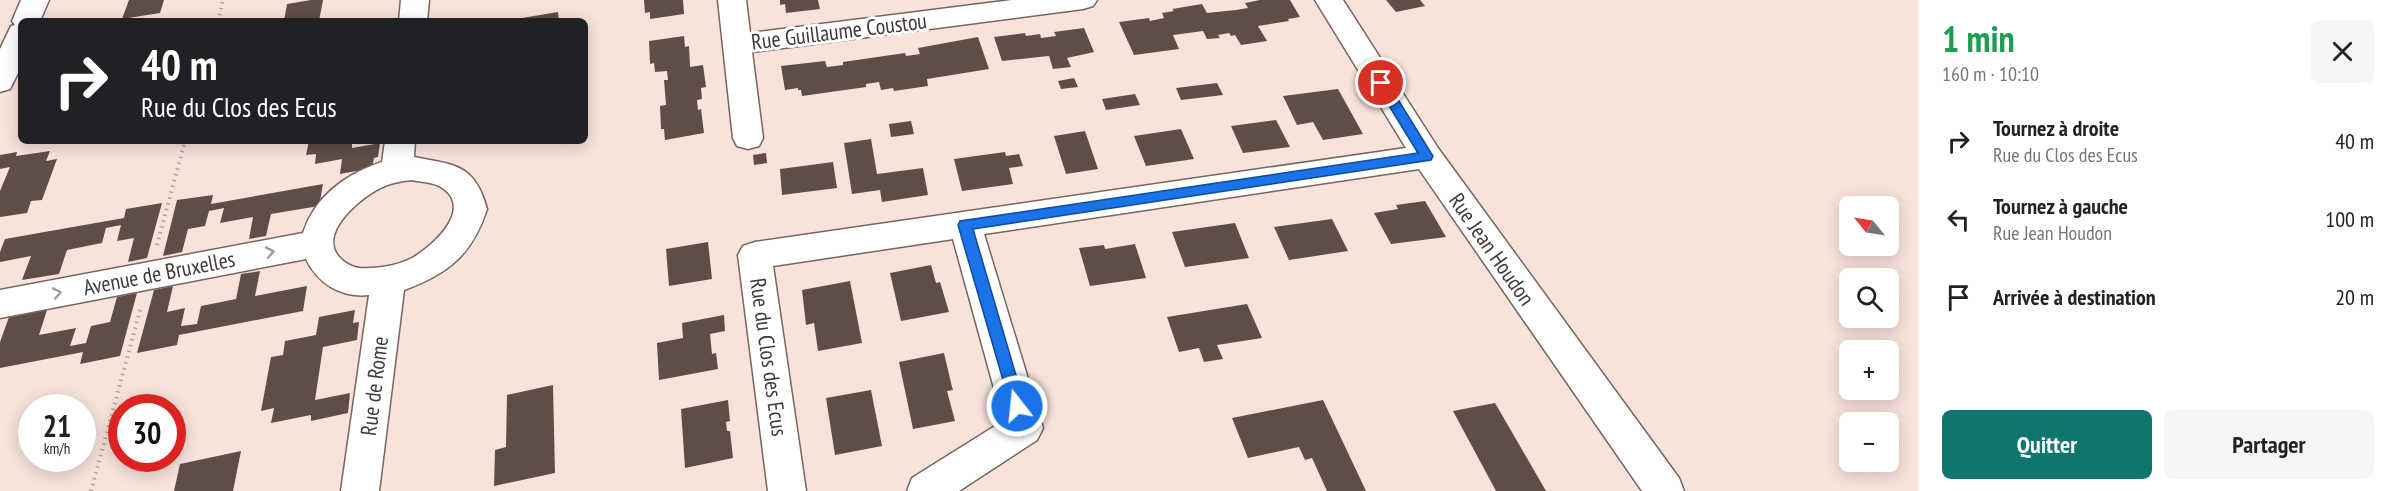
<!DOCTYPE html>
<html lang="fr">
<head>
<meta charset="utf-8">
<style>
  body { margin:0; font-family:"PT Sans Narrow",sans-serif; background:#f6f6f6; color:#222; height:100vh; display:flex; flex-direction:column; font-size:22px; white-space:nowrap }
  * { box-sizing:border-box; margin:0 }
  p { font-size:20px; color:#767676 }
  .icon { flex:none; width:33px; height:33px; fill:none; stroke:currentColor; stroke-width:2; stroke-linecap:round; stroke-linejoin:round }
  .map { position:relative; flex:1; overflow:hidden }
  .side { display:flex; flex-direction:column; background:#fff; width:480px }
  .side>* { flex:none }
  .banner { position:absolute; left:18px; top:18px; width:570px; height:126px; border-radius:9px; box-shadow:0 3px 15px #0003; background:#202124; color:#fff; overflow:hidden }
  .needle { width:39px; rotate:300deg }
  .buttons { position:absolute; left:1839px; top:196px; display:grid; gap:12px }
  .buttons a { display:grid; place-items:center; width:60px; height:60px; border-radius:9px; background:#fff; box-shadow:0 3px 15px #0003; font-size:30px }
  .speed { position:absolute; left:18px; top:394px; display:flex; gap:12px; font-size:30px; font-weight:700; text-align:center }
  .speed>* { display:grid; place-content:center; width:78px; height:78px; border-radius:50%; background:#fff; box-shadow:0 3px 15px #0003; line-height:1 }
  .speed small { font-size:15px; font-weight:400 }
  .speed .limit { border:9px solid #d22; background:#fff; color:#111 }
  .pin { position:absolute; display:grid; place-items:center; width:51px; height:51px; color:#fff; margin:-26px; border:3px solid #fff; border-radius:50%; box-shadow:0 2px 6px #0007 }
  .me { position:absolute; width:66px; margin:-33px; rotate:344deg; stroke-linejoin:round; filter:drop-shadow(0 0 4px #0008) }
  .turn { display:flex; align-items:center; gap:21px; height:126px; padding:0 24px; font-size:27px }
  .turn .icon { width:78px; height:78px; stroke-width:2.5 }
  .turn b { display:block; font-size:42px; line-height:51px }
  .round { display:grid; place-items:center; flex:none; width:63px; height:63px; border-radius:9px; background:#f6f6f6 }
  .overview { display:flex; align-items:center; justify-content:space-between; height:102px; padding:0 24px }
  h1 { font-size:36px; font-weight:700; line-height:45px; color:#1e9e55 }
  .primary-button { display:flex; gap:12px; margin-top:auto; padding:12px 24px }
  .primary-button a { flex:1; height:69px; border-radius:9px; background:#0f766e; color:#fff; font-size:24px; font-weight:700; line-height:69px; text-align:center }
  .primary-button a+a { background:#f6f6f6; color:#222 }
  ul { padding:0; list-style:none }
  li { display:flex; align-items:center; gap:18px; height:78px; padding:0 24px }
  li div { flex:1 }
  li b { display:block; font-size:22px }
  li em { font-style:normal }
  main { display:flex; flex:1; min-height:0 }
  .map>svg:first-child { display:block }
</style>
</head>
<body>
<main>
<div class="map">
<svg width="1918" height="491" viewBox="0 0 1918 491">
  <rect width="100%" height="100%" fill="#f8e3db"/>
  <g fill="#5f4e48">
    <polygon points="129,0 164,0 160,13 122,19"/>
    <polygon points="311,0 323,0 319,21 284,21 287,4"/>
    <polygon points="644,0 683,0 684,14 650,19 650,12 645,13"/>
    <polygon points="780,0 818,0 820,9 786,13 785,4 780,5"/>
    <polygon points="1260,0 1290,0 1300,17 1288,19 1289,21 1258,26 1267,41 1241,45 1235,35 1231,36 1229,33 1218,35 1220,38 1207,39 1203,31 1173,35 1179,49 1134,55 1119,22 1149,18 1150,21 1164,18 1162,13 1174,11 1172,9 1202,4 1207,13 1236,10 1248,8 1245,3"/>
    <polygon points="1386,0 1420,0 1425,6 1396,12"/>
    <polygon points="558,12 559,21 522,21 522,18"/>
    <polygon points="1084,28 1094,52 1067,58 1071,67 1053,69 1049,56 1002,61 994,37 1025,33 1026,36 1040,34 1041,38 1056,36 1054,32"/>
    <polygon points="684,36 685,47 689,46 690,67 703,65 706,87 701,88 702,99 697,100 698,110 701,109 704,133 665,140 664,129 661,129 660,106 666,105 664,80 668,80 667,71 655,72 654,63 650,64 649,41"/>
    <polygon points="978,37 989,69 927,79 928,86 894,91 893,88 881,90 879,82 866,84 866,87 802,96 801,90 798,90 798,88 785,90 781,66 825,61 827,67 843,65 843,62 905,53 906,56 920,54 918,48"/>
    <polygon points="1074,78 1078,87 1061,89 1058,81"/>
    <polygon points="1217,83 1223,95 1181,100 1176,88"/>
    <polygon points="1338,89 1363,134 1323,140 1313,122 1297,125 1283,96"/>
    <polygon points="1135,94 1140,105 1106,110 1102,99"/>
    <polygon points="1276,120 1290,147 1243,153 1231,126"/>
    <polygon points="911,121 914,134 891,137 889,124"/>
    <polygon points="1181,129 1194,159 1146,166 1134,136"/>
    <polygon points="1085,131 1098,169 1066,174 1054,136"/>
    <polygon points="871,139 877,174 923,168 928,195 882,202 880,190 852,194 844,143"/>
    <polygon points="309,141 352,141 352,148 380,143 378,157 374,158 372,168 340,174 342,159 315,164 316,154 306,155"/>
    <polygon points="50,151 46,161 57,159 42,200 31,201 27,213 0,217 0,191 10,167 0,169 0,155 17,152 16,156"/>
    <polygon points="1005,152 1006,156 1019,154 1023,166 1009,168 1013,184 962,191 954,159"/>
    <polygon points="766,153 767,163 754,165 753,155"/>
    <polygon points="833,162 837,188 782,195 780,169"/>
    <polygon points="323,184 319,206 271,214 266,236 249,239 253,217 220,223 224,208 209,211 205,226 188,229 182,252 163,256 177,200 213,195 211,204"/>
    <polygon points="1425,201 1446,237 1391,244 1374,213 1398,209 1396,205"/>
    <polygon points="162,203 147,258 128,262 134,238 117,241 121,225 106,228 102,243 67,250 59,274 22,280 31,256 0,262 0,252 5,239 124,218 126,209"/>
    <polygon points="1332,219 1348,251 1289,260 1274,227"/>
    <polygon points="1235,223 1249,258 1185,267 1172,232"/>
    <polygon points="708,242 712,279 669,286 666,249"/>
    <polygon points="1135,244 1146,278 1090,286 1079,248 1104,245 1105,249"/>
    <polygon points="931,265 936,283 940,282 949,312 901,321 890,273"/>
    <polygon points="260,271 255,296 307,286 303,311 179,335 177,345 137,353 154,290 173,286 167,312 185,308 181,326 197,324 201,306 236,299 241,274"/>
    <polygon points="850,281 862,343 818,351 814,323 806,325 802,290"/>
    <polygon points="137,293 120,356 80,364 83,352 0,368 0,342 9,317 47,310 39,335 76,328 70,346 86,343 91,326 110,322 117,297"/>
    <polygon points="1247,304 1262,338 1217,345 1223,359 1204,362 1199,348 1179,352 1167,317"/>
    <polygon points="355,310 353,323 359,322 357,340 323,347 315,400 350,393 348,413 311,421 311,415 271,423 274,408 261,411 271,357 283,355 285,341 316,335 319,317"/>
    <polygon points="724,315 725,331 710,334 712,354 716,353 718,369 659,380 657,343 683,338 682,323"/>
    <polygon points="944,353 952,387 953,390 947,391 955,421 913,429 899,362"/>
    <polygon points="553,385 555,473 494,486 495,450 506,447 507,395"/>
    <polygon points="871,390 882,446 835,455 826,398"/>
    <polygon points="728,400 730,421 726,422 727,431 730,431 733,458 685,468 681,409"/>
    <polygon points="1323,400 1341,438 1366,491 1327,491 1312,458 1305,460 1299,447 1248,458 1232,418"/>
    <polygon points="1495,403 1524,453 1546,491 1496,491 1453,411"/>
    <polygon points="241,451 233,491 174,491 180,464"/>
  </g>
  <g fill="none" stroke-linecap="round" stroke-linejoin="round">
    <g stroke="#77655e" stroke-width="3">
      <g id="minor">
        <polygon points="21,0 49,0 40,21 21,21 21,67 10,89 0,92 0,49 11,26 15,25 12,21"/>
        <polygon points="401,0 429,0 427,21 399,21"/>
        <polygon points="718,0 746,0 750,33 1012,0 1097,0 1093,6 1083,9 752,52 763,138 759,146 748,149 737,146 733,138"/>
        <polygon points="1315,0 1343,0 1438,148 1679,478 1684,491 1642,491 1419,169 984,234 1043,428 1037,440 959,491 907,491 912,478 1003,421 953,239 773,266 806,491 768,491 738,255 743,246 755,242 1406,148"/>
        <path d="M385,141H415L414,157C455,165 475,164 487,209C472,255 448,274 404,290L379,491H341L369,295C341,298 317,283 306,259L0,318V290L303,233C315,196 346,174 382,162ZM412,180C420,182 431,182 439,186C476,206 435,245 412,258C397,266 376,269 359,268C351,267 344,262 339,257C317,232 364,194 385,186C394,182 403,181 412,180Z"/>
      </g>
    </g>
    <g stroke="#b2a29c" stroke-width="4" stroke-dasharray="1.5 4.5" stroke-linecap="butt">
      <polyline points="218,21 223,0"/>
      <polyline points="157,245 185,141"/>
      <polyline points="91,491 141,307"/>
    </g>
    <use href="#minor" fill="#fff" fill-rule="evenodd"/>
  </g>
  <defs><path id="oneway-chevron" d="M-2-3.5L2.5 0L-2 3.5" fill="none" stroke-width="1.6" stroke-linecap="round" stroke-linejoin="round" transform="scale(1.5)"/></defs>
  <g stroke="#a09c9a">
    <use href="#oneway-chevron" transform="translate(270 252) rotate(-10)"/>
    <use href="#oneway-chevron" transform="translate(57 293) rotate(-11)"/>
  </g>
  <polygon fill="#1a73e8" stroke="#114b97" stroke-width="1.5" points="1381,79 1386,80 1431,153 1433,156 1431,160 973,229 1025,406 1023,411 1017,413 1012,411 958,225 960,221 1418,153 1375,83"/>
  <g text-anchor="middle" stroke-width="6" stroke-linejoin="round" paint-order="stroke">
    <g font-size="22" fill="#413936" stroke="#fff">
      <text transform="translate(839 31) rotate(-7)" y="8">Rue Guillaume Coustou</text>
      <text transform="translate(1492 249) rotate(55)" y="8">Rue Jean Houdon</text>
      <text transform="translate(159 273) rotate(-11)" y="8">Avenue de Bruxelles</text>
      <text transform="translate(769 357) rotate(82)" y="8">Rue du Clos des Ecus</text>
      <text transform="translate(374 386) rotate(-83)" y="8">Rue de Rome</text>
    </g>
  </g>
</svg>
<div class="buttons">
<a><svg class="needle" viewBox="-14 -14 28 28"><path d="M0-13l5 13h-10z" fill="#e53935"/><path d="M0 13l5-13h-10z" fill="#767676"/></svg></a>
<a><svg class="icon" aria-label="search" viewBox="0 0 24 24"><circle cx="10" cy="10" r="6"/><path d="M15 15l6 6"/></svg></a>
<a>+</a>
<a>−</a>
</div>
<div class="speed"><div>21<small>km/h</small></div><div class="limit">30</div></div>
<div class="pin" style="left:1381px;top:83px;background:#d93025"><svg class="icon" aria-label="arrive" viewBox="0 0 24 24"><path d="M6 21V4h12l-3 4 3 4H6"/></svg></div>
<svg class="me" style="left:1017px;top:406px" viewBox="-20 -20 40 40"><circle r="17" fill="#1a73e8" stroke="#fff" stroke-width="3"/><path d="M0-11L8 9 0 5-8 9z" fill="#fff"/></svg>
<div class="banner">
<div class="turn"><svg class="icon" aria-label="right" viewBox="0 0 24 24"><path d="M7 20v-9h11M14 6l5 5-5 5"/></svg><div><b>40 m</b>Rue du Clos des Ecus</div></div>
</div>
</div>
<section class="side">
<div class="overview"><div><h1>1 min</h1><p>160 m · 10:10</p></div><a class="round"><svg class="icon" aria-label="close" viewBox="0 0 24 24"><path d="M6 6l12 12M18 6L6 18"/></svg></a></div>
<ul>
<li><svg class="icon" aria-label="right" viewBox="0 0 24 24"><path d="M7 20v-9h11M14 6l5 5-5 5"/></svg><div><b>Tournez à droite</b><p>Rue du Clos des Ecus</p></div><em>40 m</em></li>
<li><svg class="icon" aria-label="left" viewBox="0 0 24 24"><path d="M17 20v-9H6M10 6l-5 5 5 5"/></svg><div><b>Tournez à gauche</b><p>Rue Jean Houdon</p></div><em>100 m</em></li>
<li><svg class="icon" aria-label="arrive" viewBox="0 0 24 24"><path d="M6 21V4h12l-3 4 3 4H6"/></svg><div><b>Arrivée à destination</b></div><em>20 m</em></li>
</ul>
<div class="primary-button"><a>Quitter</a><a>Partager</a></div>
</section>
</main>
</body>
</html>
